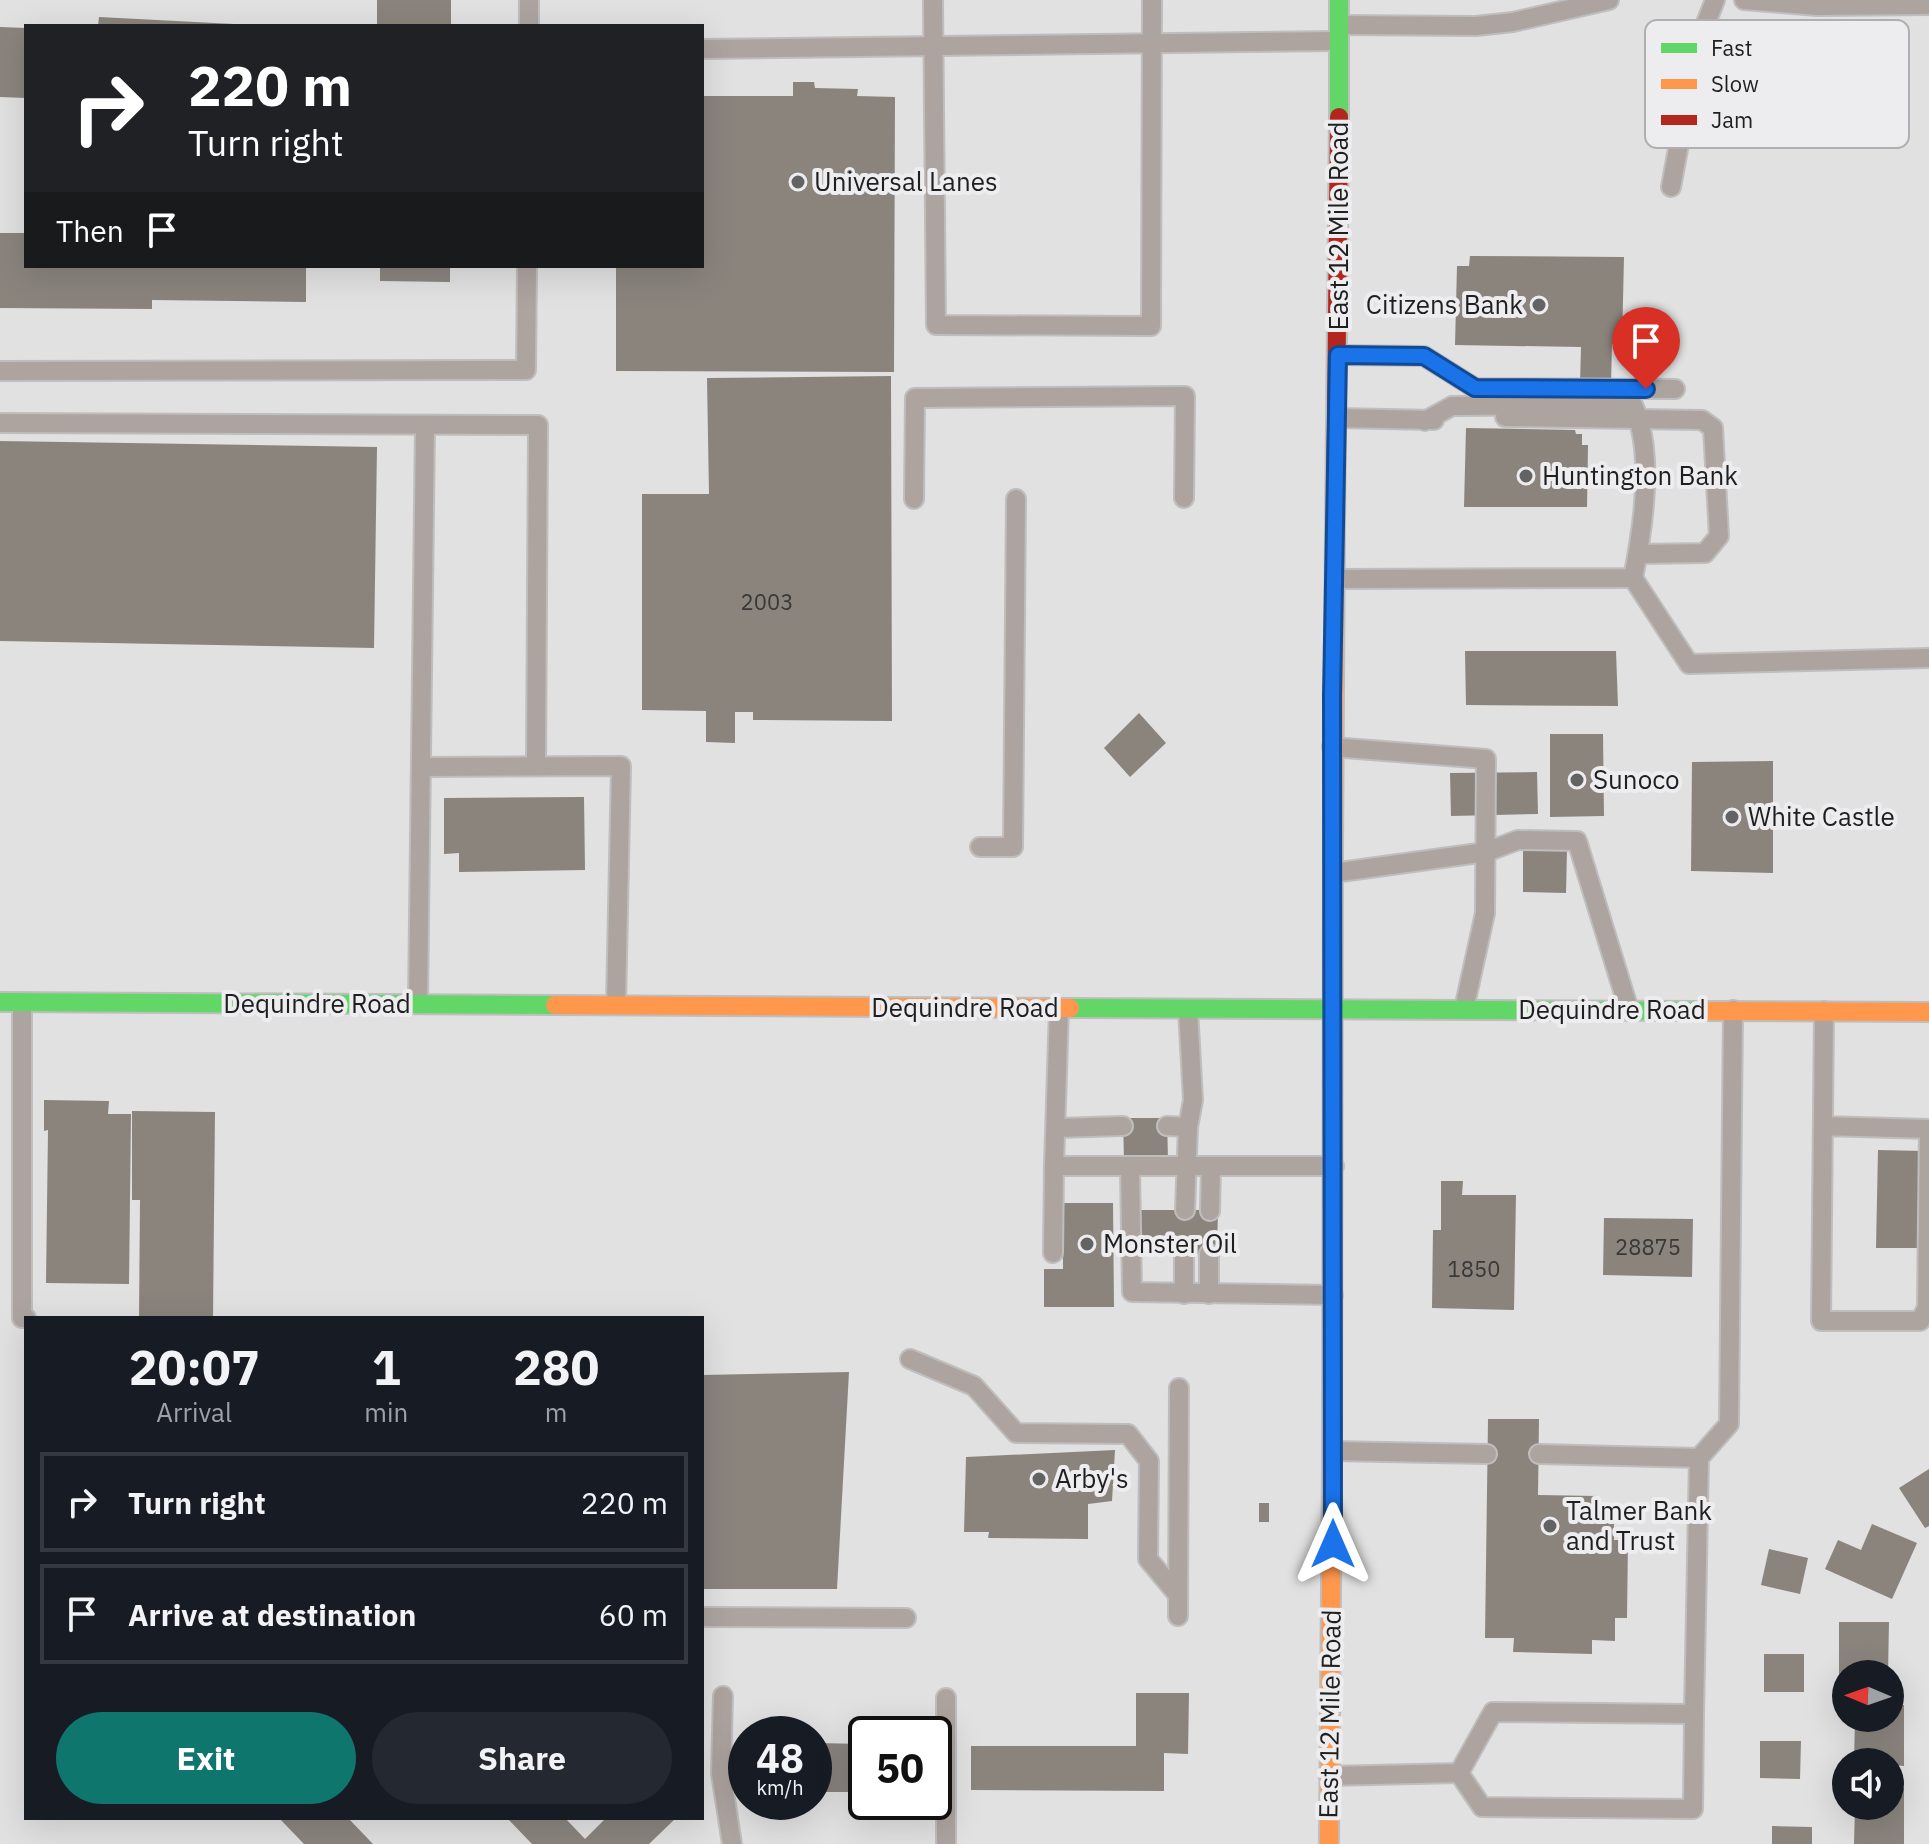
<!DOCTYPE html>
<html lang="en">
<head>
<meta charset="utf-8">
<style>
  body { margin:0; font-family:"IBM Plex Sans",sans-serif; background:#242831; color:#f1f3f6; height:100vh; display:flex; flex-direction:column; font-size:30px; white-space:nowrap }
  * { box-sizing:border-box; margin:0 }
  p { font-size:26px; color:#9ea1a6 }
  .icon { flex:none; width:44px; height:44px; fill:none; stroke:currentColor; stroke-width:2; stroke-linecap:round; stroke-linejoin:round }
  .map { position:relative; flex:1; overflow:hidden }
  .panel { position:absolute; left:24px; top:1316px; width:680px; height:504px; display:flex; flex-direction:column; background:#171b24; border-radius:0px; box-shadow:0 8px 32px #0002 }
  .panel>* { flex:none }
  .banner { position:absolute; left:24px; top:24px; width:680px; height:244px; border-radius:0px; box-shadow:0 8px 32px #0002; background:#202124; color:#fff; overflow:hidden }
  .needle { width:52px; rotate:272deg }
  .controls { position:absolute; left:1832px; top:1660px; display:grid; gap:16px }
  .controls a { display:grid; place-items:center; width:72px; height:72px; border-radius:50%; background:#171b24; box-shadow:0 8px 32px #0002; font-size:40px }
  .speed { position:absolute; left:728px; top:1716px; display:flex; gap:16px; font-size:40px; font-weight:700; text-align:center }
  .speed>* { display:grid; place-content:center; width:104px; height:104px; border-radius:50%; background:#171b24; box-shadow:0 8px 32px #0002; line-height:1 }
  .speed small { font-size:20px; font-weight:400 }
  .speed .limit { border:4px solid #111; border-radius:12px; background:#fff; color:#111 }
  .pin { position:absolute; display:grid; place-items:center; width:68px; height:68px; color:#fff; margin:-82px -34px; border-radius:50% 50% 50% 0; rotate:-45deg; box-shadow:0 0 8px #0007 }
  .pin .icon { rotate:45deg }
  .me { position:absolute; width:88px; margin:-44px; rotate:0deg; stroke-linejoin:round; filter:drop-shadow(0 0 6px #0008) }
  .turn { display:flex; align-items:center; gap:28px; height:168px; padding:0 32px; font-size:36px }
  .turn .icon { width:104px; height:104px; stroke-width:2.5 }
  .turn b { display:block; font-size:56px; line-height:68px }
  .then { display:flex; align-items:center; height:76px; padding:0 32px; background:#0003; gap:16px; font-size:30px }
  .eta { display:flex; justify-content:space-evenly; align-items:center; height:136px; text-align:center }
  .eta b { font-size:48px; font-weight:800; line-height:56px }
  .action { display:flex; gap:16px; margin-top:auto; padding:16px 32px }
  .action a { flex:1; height:92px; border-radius:48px; background:#0f766e; color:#fff; font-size:32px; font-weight:800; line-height:92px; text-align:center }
  .action a+a { background:#242831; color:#f1f3f6 }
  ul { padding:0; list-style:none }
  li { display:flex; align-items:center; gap:24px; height:100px; margin:0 16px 12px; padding:0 16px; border:4px solid #363941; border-radius:0px }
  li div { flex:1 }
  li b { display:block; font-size:30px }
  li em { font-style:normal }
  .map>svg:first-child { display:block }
</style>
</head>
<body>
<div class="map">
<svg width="1929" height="1844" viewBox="0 0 1929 1844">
  <rect width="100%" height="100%" fill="#e1e1e1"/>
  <g fill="#8a847d">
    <rect x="377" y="0" width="74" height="26"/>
    <polygon points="99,17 234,24 234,26 98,26"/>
    <polygon points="0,27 26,28 26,98 0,97"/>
    <polygon points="793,82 814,82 815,88 858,89 857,96 895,97 894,372 616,371 616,266 702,266 702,96 793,96"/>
    <polygon points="0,233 26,233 26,266 306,266 306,302 152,300 152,309 0,308"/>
    <polygon points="1470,256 1624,257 1622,344 1612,344 1611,384 1580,384 1581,347 1455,345 1457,266 1469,266"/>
    <polygon points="380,266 450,266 450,282 380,281"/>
    <polygon points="891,376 892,721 753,720 753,712 735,712 735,743 706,742 706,711 642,710 642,494 709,494 707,378"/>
    <polygon points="1466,428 1575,430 1576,434 1582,434 1582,445 1588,445 1587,507 1464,507"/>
    <polygon points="0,441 377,447 374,648 0,641"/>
    <polygon points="1465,651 1616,651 1618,706 1466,705"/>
    <polygon points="1139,713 1166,743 1130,777 1104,748"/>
    <polygon points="1550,734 1603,734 1604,816 1550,817"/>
    <polygon points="1773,761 1773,873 1691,871 1692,762"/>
    <polygon points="1537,772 1538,814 1451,816 1450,773"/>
    <polygon points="584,797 585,870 459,872 459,853 444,854 444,798"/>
    <polygon points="1523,850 1567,850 1566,893 1523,892"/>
    <polygon points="44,1100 109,1101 108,1114 131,1114 129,1284 46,1283 48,1130 44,1131"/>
    <polygon points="132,1111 215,1112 213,1318 139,1318 140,1200 132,1200"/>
    <polygon points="1123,1118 1167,1118 1168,1160 1124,1160"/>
    <polygon points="1878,1150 1923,1151 1921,1248 1876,1248"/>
    <polygon points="1441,1181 1463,1181 1462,1195 1516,1195 1514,1310 1432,1308 1433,1230 1441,1230"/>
    <polygon points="1063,1203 1113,1203 1114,1307 1044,1307 1044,1269 1063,1269"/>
    <polygon points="1136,1210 1218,1210 1217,1254 1136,1255"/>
    <polygon points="1604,1218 1693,1219 1692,1277 1603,1275"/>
    <polygon points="849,1372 837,1589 702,1589 702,1375"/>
    <polygon points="1488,1419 1539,1419 1538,1495 1597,1496 1596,1513 1614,1513 1614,1540 1628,1540 1627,1618 1615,1618 1615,1641 1592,1640 1592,1654 1513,1652 1514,1638 1485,1638"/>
    <polygon points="1115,1450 1112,1501 1088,1504 1088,1539 988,1538 989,1532 964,1532 966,1457"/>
    <polygon points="1929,1469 1929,1526 1925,1528 1899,1488"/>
    <rect x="1259" y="1503" width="10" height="19"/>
    <polygon points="1872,1524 1917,1543 1892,1599 1825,1569 1838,1540 1861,1550"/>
    <polygon points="1769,1549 1808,1558 1800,1594 1761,1585"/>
    <polygon points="1839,1622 1889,1622 1888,1674 1846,1674 1846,1683 1839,1683"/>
    <rect x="1764" y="1654" width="40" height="38"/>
    <polygon points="1136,1693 1189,1693 1188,1754 1164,1753 1164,1791 971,1790 971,1746 1136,1746"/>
    <polygon points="1890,1705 1904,1705 1904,1766 1854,1762 1855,1718 1890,1718"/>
    <polygon points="1760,1741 1801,1741 1800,1779 1760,1778"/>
    <polygon points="814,1743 866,1744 866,1792 814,1792"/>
    <polygon points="1890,1787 1904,1788 1904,1844 1854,1844 1855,1806 1890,1806"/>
    <polygon points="279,1818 348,1818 373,1844 304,1844"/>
    <polygon points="507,1818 565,1818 585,1839 606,1818 676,1818 649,1844 532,1844"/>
    <polygon points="1772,1826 1812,1827 1812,1844 1772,1844"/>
  </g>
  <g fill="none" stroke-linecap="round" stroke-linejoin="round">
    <g stroke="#bebebe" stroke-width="22">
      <g id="lane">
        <polyline points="933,0 936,325 1151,326 1152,0"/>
        <polyline points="1744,0 1817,6 1929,5"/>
        <polyline points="1339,25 1476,26 1513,22 1609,0"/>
        <polyline points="529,26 529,0"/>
        <polyline points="702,49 1339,41"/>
        <polyline points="1671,187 1697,46 1715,0"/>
        <polyline points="1338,355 1424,356 1475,388 1675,389"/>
        <polyline points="0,371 526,370 527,266"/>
        <polyline points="1505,417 1702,420 1713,428 1719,536 1705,553 1638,554"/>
        <polyline points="1337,418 1434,420"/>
        <polyline points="0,423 538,425 536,766"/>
        <polyline points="914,499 915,398 1185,396 1184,498"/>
        <polyline points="1633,578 1689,664 1929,658"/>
        <path d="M1335,579L1633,578C1643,529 1655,452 1633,405L1452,406L1425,421"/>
        <polyline points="1332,747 1486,759 1485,913 1464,1009"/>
        <polyline points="422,767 621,766 616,1005"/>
        <polyline points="980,847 1013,847 1016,499"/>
        <polyline points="1333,873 1486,852 1518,840 1577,841 1629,1010"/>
        <polyline points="22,1003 22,1318 26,1318"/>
        <polyline points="418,1003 425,425"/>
        <polyline points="1059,1008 1054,1166 1334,1166"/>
        <polyline points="1167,1126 1188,1127"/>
        <polyline points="1823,1126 1929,1129 1927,1308 1920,1321 1821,1321 1824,1011"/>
        <polyline points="1057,1128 1123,1126"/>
        <polyline points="1130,1167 1132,1292 1333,1295"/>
        <polyline points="1185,1210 1188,1127 1193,1100 1188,1009"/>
        <polyline points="1210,1211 1211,1166"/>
        <polyline points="1053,1253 1054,1166"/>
        <polyline points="1184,1294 1184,1254"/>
        <polyline points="1209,1294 1209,1254"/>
        <polyline points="910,1359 974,1386 1016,1433 1128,1434 1149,1461 1148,1559 1178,1595"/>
        <polyline points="1333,1451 1487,1454"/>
        <polyline points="1539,1454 1699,1458 1729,1424 1733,1010"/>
        <polyline points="1178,1616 1179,1388"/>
        <polyline points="702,1617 906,1618"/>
        <polyline points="723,1696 721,1773 732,1844"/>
        <polyline points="1459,1773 1482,1807 1693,1809 1694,1714"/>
        <polyline points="1329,1776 1459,1773 1493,1712 1694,1714 1699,1458"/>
        <polyline points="946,1844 946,1698"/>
      </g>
    </g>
    <g stroke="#bebebe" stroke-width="22">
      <g id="fast">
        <polyline points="1339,117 1339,0"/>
        <polyline points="0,1002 555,1005"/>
        <polyline points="1070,1008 1696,1011"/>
        <polyline points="1332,1460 1333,856"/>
      </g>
    </g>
    <g stroke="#bebebe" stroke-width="22">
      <g id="slow">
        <polyline points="1333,856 1335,525"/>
        <polyline points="555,1005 1070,1008"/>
        <polyline points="1696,1011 1929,1012"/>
        <polyline points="1329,1844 1332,1460"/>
      </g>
    </g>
    <g stroke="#bebebe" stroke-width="22">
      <polyline id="jam" points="1335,525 1339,117"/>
    </g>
    <use href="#lane" stroke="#ada4a0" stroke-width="18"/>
    <use href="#fast" stroke="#63d668" stroke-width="18"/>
    <use href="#slow" stroke="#ff974d" stroke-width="18"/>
    <use href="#jam" stroke="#b3261e" stroke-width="18"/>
  </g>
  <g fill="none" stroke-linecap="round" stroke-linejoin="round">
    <g stroke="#114b97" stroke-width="20">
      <polyline id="route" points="1333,1544 1332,696 1338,355 1424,356 1475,388 1646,389"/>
    </g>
    <use href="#route" stroke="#1a73e8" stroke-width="14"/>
  </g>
  <g fill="#636364" stroke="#ededf0" stroke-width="3">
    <circle cx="798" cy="182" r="8"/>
    <circle cx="1539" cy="305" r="8"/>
    <circle cx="1526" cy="476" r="8"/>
    <circle cx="1577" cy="780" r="8"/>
    <circle cx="1732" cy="817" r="8"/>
    <circle cx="1087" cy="1244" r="8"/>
    <circle cx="1039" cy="1479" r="8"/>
    <circle cx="1550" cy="1526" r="8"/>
  </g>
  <g text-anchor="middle" stroke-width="8" stroke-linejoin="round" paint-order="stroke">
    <g font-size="22" fill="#3a3837">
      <text x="767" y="610">2003</text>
      <text x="1648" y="1255">28875</text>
      <text x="1474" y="1277">1850</text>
    </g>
    <g font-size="26" fill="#1f1f20" stroke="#ededf0" text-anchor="start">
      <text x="814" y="191">Universal Lanes</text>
      <text x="1523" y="314" text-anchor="end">Citizens Bank</text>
      <text x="1542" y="485">Huntington Bank</text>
      <text x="1593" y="789">Sunoco</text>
      <text x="1748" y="826">White Castle</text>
      <text x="1103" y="1253">Monster Oil</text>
      <text x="1055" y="1488">Arby's</text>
      <text x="1566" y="1520">Talmer Bank<tspan x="1566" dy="30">and Trust</tspan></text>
    </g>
    <g font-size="26" fill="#1f1f20" stroke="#ededf0">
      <text transform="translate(1339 226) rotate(-90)" y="9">East 12 Mile Road</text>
      <text x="317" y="1013">Dequindre Road</text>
      <text x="965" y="1017">Dequindre Road</text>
      <text x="1612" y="1019">Dequindre Road</text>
      <text transform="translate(1330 1714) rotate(-89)" y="9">East 12 Mile Road</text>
    </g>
  </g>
  <rect x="1645" y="20" width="264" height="128" rx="12" fill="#ededf0" stroke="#afafb2" stroke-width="2"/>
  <rect x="1661" y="43" width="36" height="10" fill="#63d668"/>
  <rect x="1661" y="79" width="36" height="10" fill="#ff974d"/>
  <rect x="1661" y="115" width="36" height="10" fill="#b3261e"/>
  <g font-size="22" fill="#1f1f20">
    <text x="1711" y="56">Fast</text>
    <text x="1711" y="92">Slow</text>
    <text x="1711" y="128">Jam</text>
  </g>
</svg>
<div class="controls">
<a><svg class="needle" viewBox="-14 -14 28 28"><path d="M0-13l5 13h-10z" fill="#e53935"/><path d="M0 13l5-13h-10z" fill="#9ea1a6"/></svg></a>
<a><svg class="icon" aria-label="sound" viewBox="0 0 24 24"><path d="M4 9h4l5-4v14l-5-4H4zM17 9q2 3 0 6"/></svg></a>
</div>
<div class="speed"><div>48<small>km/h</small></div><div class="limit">50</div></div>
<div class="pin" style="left:1646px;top:389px;background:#d93025"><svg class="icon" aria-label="arrive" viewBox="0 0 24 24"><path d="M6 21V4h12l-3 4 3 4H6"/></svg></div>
<svg class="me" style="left:1333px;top:1544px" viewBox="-20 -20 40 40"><path d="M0-17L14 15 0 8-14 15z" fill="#1a73e8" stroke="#fff" stroke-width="4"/></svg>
<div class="banner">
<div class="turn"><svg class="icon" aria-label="right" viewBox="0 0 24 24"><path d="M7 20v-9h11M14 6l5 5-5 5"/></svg><div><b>220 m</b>Turn right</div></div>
<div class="then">Then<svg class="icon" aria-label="arrive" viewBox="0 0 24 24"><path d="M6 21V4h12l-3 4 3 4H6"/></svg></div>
</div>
<section class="panel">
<div class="eta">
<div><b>20:07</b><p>Arrival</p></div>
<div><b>1</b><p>min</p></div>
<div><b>280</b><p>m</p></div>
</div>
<ul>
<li><svg class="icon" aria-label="right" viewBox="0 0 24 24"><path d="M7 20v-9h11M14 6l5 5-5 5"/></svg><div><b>Turn right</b></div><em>220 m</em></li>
<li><svg class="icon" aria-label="arrive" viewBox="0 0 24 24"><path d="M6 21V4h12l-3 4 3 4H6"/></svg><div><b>Arrive at destination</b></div><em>60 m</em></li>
</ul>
<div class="action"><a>Exit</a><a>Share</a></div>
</section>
</div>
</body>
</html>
